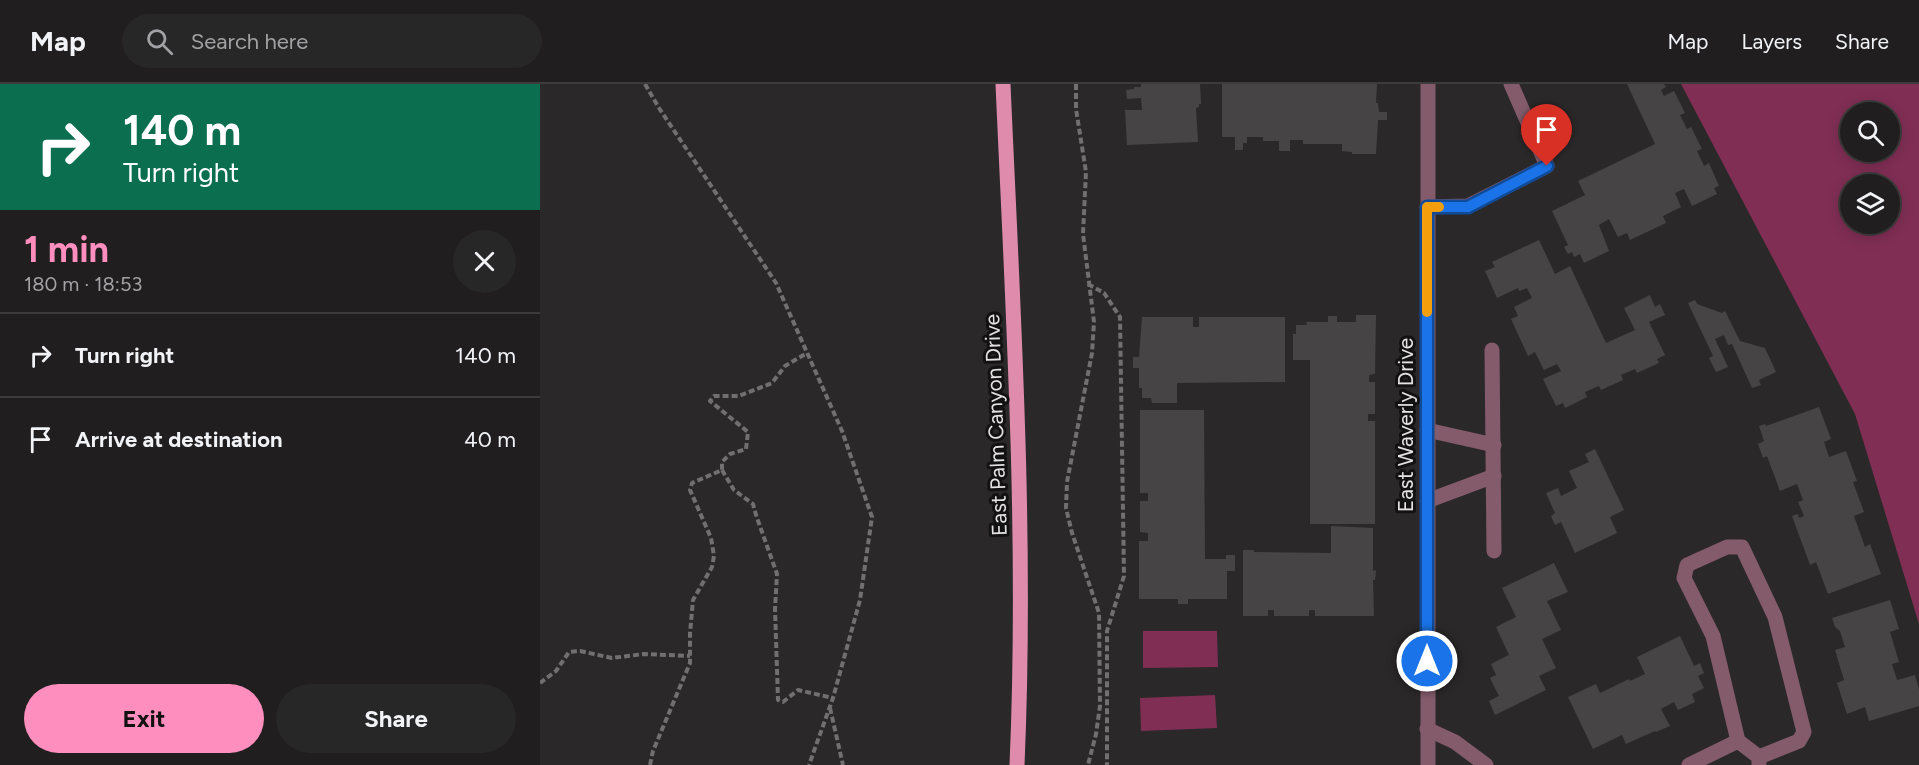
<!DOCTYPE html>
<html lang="en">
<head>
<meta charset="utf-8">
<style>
  body { margin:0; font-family:Figtree,sans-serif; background:#282728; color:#f1f3f6; height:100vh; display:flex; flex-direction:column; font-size:22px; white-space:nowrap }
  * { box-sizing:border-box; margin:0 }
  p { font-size:20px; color:#a2a2a4 }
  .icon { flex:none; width:33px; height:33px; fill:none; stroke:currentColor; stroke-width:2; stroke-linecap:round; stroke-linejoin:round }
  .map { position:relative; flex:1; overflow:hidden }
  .side { display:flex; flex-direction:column; background:#201e1f; width:540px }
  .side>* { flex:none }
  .banner { background:#0b6e4f; color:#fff; overflow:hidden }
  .buttons { position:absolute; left:1300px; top:18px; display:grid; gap:12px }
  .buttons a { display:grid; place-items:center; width:60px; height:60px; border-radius:50%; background:#201e1f; box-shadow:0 3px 15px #0003,0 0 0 2px #3d3c3d; font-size:30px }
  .pin { position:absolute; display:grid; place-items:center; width:51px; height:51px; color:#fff; margin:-62px -26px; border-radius:50% 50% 50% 0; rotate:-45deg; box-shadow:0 0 6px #0007 }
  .pin .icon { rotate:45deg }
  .me { position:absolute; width:66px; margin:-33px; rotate:0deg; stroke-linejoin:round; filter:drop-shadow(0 0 4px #0008) }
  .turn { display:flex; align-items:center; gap:21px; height:126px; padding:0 24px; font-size:27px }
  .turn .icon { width:78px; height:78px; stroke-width:2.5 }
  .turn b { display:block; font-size:42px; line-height:51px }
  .round { display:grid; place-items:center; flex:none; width:63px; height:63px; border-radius:32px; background:#282728 }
  .headline { display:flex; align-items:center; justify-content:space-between; height:102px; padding:0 24px }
  h1 { font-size:36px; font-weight:700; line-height:45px; color:#fe8ebd }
  .primary-button { display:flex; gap:12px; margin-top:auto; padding:12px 24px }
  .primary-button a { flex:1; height:69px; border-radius:36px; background:#fe8ebd; color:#111; font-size:24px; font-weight:700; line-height:69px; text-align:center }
  .primary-button a+a { background:#282728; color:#f1f3f6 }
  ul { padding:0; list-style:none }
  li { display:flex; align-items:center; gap:18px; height:84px; padding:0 24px; border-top:2px solid #3d3c3d }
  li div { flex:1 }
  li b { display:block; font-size:22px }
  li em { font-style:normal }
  header { display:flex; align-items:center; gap:36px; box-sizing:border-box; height:84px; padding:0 30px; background:#201e1f; border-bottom:2px solid #3d3c3d }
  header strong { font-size:28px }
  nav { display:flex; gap:33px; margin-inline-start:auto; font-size:21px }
  .search { width:420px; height:54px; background:#282728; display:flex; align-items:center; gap:15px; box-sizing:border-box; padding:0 21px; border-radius:33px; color:#a2a2a4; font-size:22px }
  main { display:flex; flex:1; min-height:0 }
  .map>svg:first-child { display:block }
</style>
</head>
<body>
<header>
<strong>Map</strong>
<div class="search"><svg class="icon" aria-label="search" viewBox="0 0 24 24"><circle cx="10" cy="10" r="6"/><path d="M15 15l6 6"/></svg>Search here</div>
<nav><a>Map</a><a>Layers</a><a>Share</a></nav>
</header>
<main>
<section class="side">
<div class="banner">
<div class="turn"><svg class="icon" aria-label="right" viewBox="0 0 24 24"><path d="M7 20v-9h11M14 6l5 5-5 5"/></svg><div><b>140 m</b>Turn right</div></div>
</div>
<div class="headline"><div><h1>1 min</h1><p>180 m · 18:53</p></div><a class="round"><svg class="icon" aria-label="close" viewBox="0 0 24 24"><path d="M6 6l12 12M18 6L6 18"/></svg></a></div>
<ul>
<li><svg class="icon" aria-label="right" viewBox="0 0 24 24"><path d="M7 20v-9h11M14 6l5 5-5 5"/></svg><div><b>Turn right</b></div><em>140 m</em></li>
<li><svg class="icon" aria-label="arrive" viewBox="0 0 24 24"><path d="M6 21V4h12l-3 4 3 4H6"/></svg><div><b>Arrive at destination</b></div><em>40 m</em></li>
</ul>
<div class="primary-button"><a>Exit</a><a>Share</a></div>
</section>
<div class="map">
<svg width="1379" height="681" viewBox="0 0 1379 681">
  <rect width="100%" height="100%" fill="#2b2829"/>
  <g fill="#802e54" fill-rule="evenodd">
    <path d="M1141,0H1379V540L1315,330ZM1311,28H1350V68H1311ZM1311,100H1350V140H1311Z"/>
    <polygon points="603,547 677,547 678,583 603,584"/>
    <polygon points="675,611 677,644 601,647 600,614"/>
  </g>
  <g fill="#474445">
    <polygon points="601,0 660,0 661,20 659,20 659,23 656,24 658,58 587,61 585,26 602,26 601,14 587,15 586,6 594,5 594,3 601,3"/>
    <polygon points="682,0 837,0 836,19 838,19 839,28 847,28 847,36 838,36 836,70 812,70 812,68 802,67 802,60 763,60 763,56 750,56 750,67 739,67 739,57 723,57 723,53 707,53 707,59 703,59 703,66 695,66 695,53 682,53"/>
    <polygon points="1087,0 1124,0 1126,3 1121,6 1124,12 1134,7 1145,29 1140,31 1147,45 1151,43 1162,65 1157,67 1164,82 1169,79 1179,102 1174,104 1177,110 1152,122 1144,105 1135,109 1141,123 1123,132 1126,139 1090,156 1087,149 1078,153 1069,135 1059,141 1069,167 1044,179 1040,170 1034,173 1032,168 1028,170 1024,163 1028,161 1012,127 1045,111 1038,97 1115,60"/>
    <polygon points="999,156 1015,190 1030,182 1066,259 1095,246 1084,224 1110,211 1115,223 1120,220 1125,231 1109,238 1125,271 1117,275 1119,279 1097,289 1095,285 1081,291 1083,296 1061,306 1059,302 1045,308 1047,313 1025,324 1023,319 1016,322 1003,295 1021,287 1017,280 1004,286 995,268 988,272 971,235 978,232 974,223 992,214 987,204 979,207 978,204 957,214 945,187 955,183 952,178"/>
    <polygon points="1155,216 1157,220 1182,229 1185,227 1200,257 1225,264 1236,288 1219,296 1221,301 1212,304 1192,260 1188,261 1184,251 1175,255 1188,283 1176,288 1169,274 1173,272 1148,219"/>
    <polygon points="816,231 836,231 835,290 829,291 829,298 835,298 835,330 828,330 828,337 835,337 835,440 770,440 770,276 753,276 753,250 756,250 756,241 767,241 766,238 788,238 788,232 797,232 797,238 816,238"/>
    <polygon points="602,233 653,233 653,243 659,243 659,233 745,233 745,298 637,299 637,319 612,319 611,314 602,314 602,304 599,304 599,284 593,284 593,273 599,273"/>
    <polygon points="1279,323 1291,355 1284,358 1289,373 1306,367 1317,397 1313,398 1324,428 1314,432 1325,463 1330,460 1341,490 1288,510 1276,478 1270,481 1252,432 1258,430 1259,434 1264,432 1258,418 1263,416 1257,400 1240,407 1227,372 1223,374 1218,360 1224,357 1219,342 1225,340 1226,342"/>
    <polygon points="600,326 664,326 665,475 686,475 686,471 695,471 695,487 687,487 687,515 648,515 648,520 638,520 638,515 599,515 599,457 608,457 608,449 600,448 600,417 608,417 608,409 600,409"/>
    <polygon points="1055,365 1084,426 1070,433 1077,449 1035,469 1021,438 1015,441 1011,432 1015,429 1006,409 1018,404 1021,412 1037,404 1029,387 1049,378 1045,370"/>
    <polygon points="791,442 833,444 833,487 836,486 835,496 833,496 834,532 775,532 775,526 769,526 769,532 734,532 734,526 728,526 728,532 703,532 703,466 714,466 714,468 791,469"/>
    <polygon points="1014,479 1028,508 1007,517 1021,546 1002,555 1016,584 999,592 1006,606 955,631 949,617 959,612 950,594 956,591 951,580 969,571 956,543 976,533 962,504"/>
    <polygon points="1350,516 1359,545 1350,548 1359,578 1352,580 1357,596 1375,591 1379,605 1379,622 1329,637 1325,623 1307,630 1297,599 1304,596 1295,566 1305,563 1300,547 1295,543 1292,534"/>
    <polygon points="1140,552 1154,582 1160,579 1164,589 1158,592 1164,604 1152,610 1155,618 1138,626 1134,618 1121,625 1130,642 1116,648 1115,647 1086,660 1082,651 1053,665 1028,613 1056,600 1060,609 1089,595 1090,597 1105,590 1097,573"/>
  </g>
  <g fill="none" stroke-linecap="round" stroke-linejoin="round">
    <g stroke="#716f70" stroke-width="4" stroke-dasharray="6 3" stroke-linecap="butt">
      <polyline points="105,0 119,24 236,199 302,347 332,433 320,516 293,614 269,681"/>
      <polyline points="536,0 536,25 546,88 543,150 554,238 552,269 527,398 526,424 532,449 559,529 560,622 556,650 548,681"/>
      <polyline points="548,200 564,209 580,233 584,492 567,547 567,681"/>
      <polyline points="182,386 194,406 213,420 216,431 237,490 235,525 238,616 243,618 258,606 293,614"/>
      <polyline points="0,599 16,587 29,568 40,567 72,574 104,570 150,572"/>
      <polyline points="290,624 303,681"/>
      <polyline points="110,681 113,667 150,579 150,549 153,516 172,483 174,472 171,454 150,406 152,399 182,386 182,378 190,370 206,365 208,348 170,317 174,312 199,312 232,299 245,282 267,269"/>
    </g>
    <g stroke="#845b6b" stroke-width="15">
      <polyline points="888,0 888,681"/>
      <polyline points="887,123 928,122 1007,82 971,0"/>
      <polyline points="952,266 954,467"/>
      <polyline points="887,346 954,361"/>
      <polyline points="887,417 954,392"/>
      <polyline points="887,645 915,658 946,681"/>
      <polyline points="1198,657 1173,552 1144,494 1147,481 1187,463 1202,463 1235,533 1264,648 1259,657 1219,673"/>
      <polyline points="1149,681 1198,657 1219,673 1219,681"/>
    </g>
    <path stroke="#de8bac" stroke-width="15" d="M463,0C473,227 487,454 477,681"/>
  </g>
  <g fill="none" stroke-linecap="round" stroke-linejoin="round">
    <g stroke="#114b97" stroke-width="15">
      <polyline id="route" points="887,577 887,123 928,123 1007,82"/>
    </g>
    <use href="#route" stroke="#1a73e8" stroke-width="10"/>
    <polyline stroke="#f59e0b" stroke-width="10" points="887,228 887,123 899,123"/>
  </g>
  <g text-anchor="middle" stroke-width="6" stroke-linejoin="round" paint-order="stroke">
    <g font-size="21" fill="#e4e2e3" stroke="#131212">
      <text transform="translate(456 341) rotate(-92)" y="7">East Palm Canyon Drive</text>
      <text transform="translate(866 341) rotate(-90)" y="7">East Waverly Drive</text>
    </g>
  </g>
</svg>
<div class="buttons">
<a><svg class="icon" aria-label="search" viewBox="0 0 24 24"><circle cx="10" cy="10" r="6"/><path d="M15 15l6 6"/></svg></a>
<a><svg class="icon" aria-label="layers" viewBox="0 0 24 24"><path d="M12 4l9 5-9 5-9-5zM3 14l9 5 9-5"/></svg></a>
</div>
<div class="pin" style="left:1007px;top:82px;background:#d93025"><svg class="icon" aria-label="arrive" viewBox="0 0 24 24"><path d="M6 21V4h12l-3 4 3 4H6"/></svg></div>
<svg class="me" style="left:887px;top:577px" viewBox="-20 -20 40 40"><circle r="17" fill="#1a73e8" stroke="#fff" stroke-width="3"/><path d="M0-11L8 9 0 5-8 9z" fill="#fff"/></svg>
</div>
</main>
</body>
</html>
